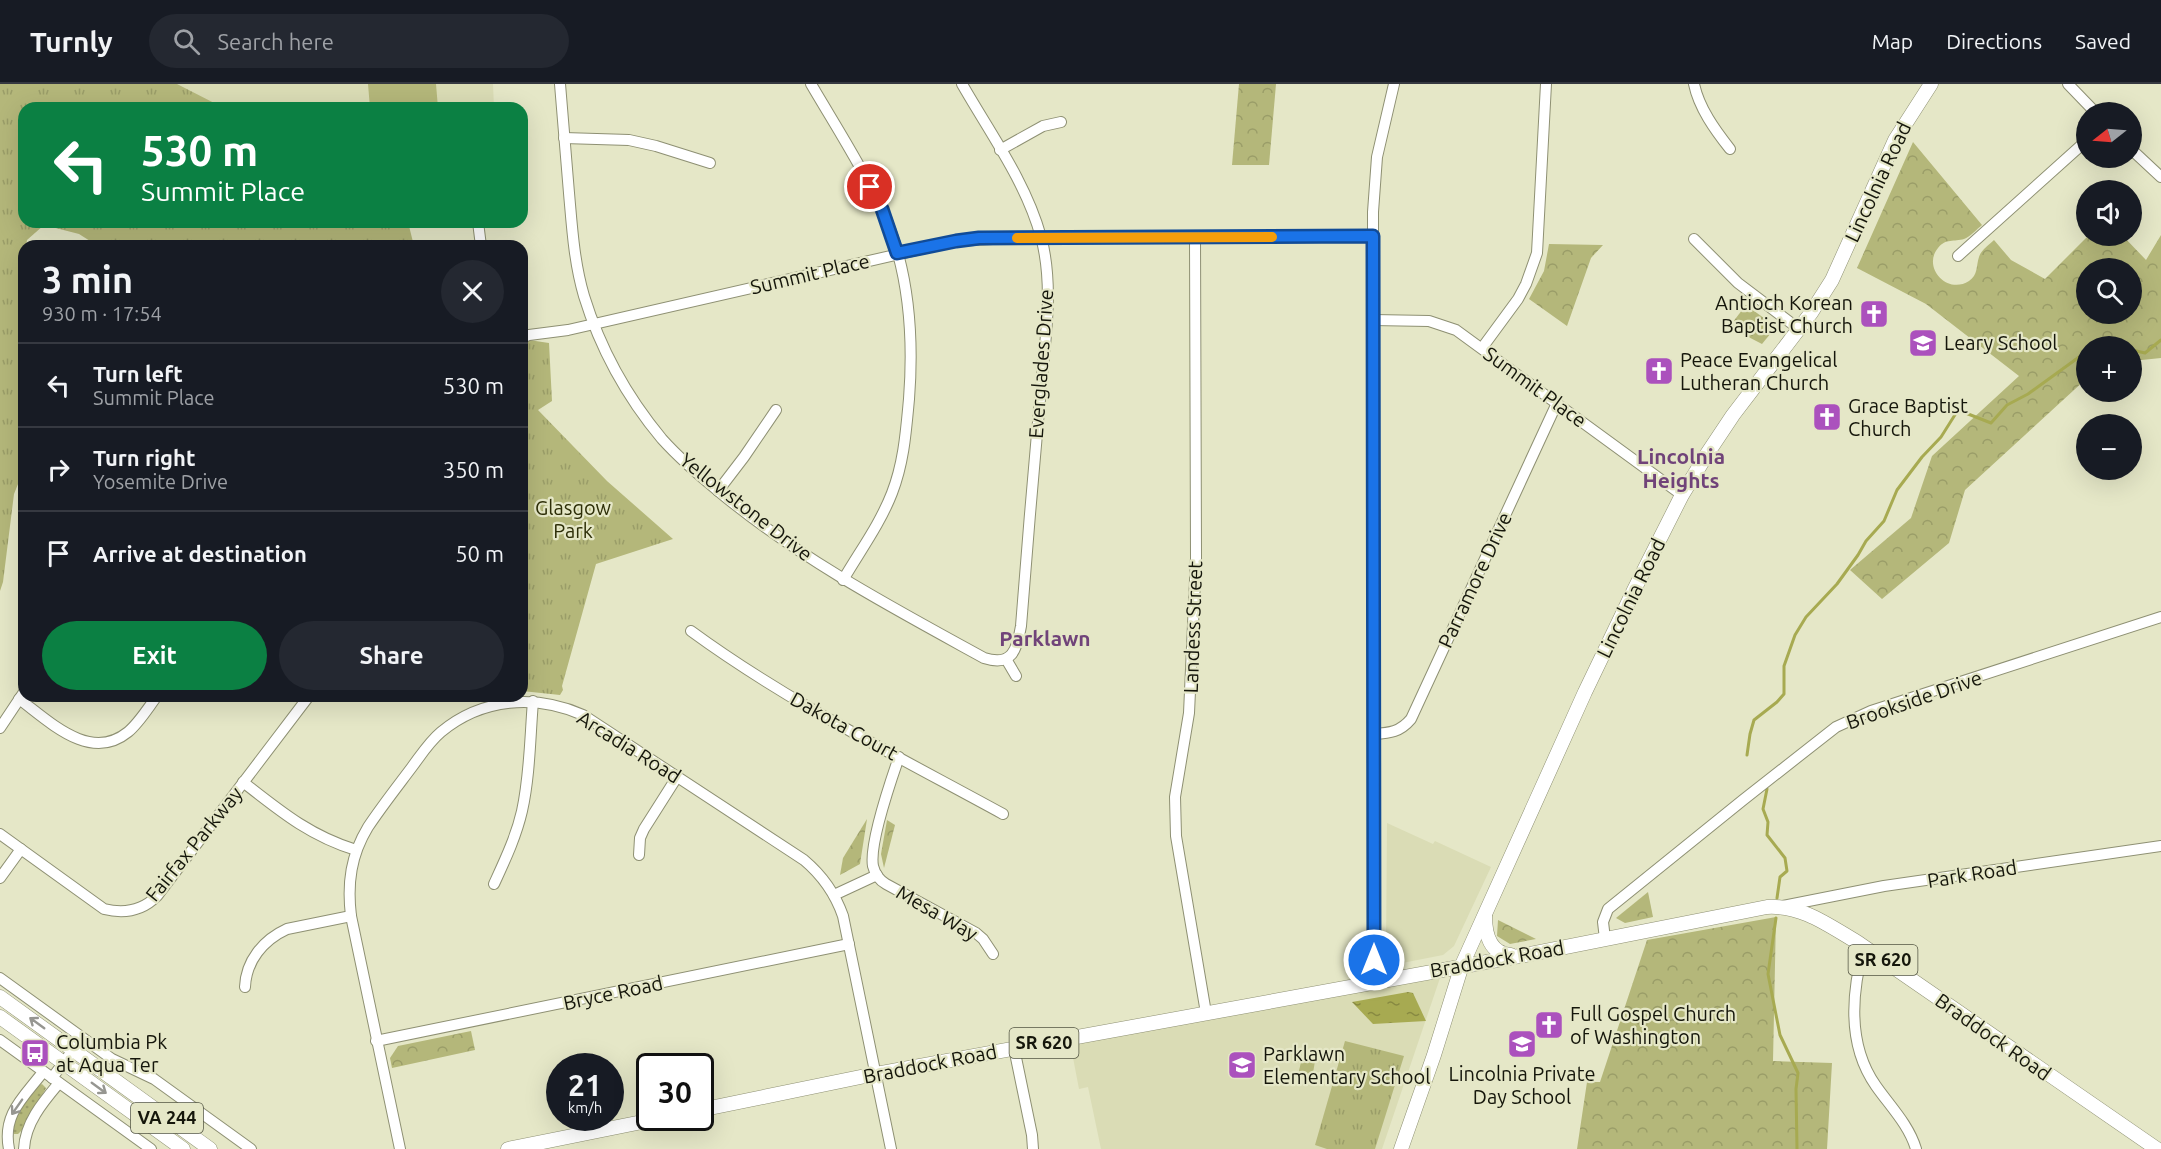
<!DOCTYPE html>
<html lang="en">
<head>
<meta charset="utf-8">
<style>
  body { margin:0; font-family:Ubuntu,sans-serif; background:#242831; color:#f1f3f6; height:100vh; display:flex; flex-direction:column; font-size:22px; white-space:nowrap }
  * { box-sizing:border-box; margin:0 }
  p { font-size:20px; color:#9ea1a6 }
  .icon { flex:none; width:33px; height:33px; fill:none; stroke:currentColor; stroke-width:2; stroke-linecap:round; stroke-linejoin:round }
  .map { position:relative; flex:1; overflow:hidden }
  .side { position:absolute; left:18px; top:156px; width:510px; height:462px; display:flex; flex-direction:column; background:#171b24; border-radius:18px; box-shadow:0 6px 24px #0002 }
  .side>* { flex:none }
  .guide { position:absolute; left:18px; top:18px; width:510px; height:126px; border-radius:18px; box-shadow:0 6px 24px #0002; background:#0b8043; color:#fff; overflow:hidden }
  .needle { width:39px; rotate:253deg }
  .tools { position:absolute; left:2076px; top:18px; display:grid; gap:12px }
  .tools a { display:grid; place-items:center; width:66px; height:66px; border-radius:50%; background:#171b24; box-shadow:0 6px 24px #0002; font-size:30px }
  .speed { position:absolute; left:546px; top:969px; display:flex; gap:12px; font-size:30px; font-weight:700; text-align:center }
  .speed>* { display:grid; place-content:center; width:78px; height:78px; border-radius:50%; background:#171b24; box-shadow:0 6px 24px #0002; line-height:1 }
  .speed small { font-size:15px; font-weight:400 }
  .speed .limit { border:3px solid #111; border-radius:9px; background:#fff; color:#111 }
  .pin { position:absolute; display:grid; place-items:center; width:51px; height:51px; color:#fff; margin:-26px; border:3px solid #fff; border-radius:50%; box-shadow:0 2px 6px #0007 }
  .me { position:absolute; width:66px; margin:-33px; rotate:0deg; stroke-linejoin:round; filter:drop-shadow(0 0 4px #0008) }
  .turn { display:flex; align-items:center; gap:21px; height:126px; padding:0 24px; font-size:27px }
  .turn .icon { width:78px; height:78px; stroke-width:2.5 }
  .turn b { display:block; font-size:42px; line-height:51px }
  .round { display:grid; place-items:center; flex:none; width:63px; height:63px; border-radius:32px; background:#242831 }
  .headline { display:flex; align-items:center; justify-content:space-between; height:102px; padding:0 24px }
  h1 { font-size:36px; font-weight:700; line-height:45px }
  .action { display:flex; gap:12px; margin-top:auto; padding:12px 24px }
  .action a { flex:1; height:69px; border-radius:36px; background:#0b8043; color:#fff; font-size:24px; font-weight:700; line-height:69px; text-align:center }
  .action a+a { background:#242831; color:#f1f3f6 }
  ul { padding:0; list-style:none }
  li { display:flex; align-items:center; gap:18px; height:84px; padding:0 24px; border-top:2px solid #363941 }
  li div { flex:1 }
  li b { display:block; font-size:22px }
  li em { font-style:normal }
  header { display:flex; align-items:center; gap:36px; box-sizing:border-box; height:84px; padding:0 30px; background:#171b24; border-bottom:2px solid #363941 }
  header strong { font-size:28px }
  nav { display:flex; gap:33px; margin-inline-start:auto; font-size:21px }
  .search { width:420px; height:54px; background:#242831; display:flex; align-items:center; gap:15px; box-sizing:border-box; padding:0 21px; border-radius:33px; color:#9ea1a6; font-size:22px }
  .map>svg:first-child { display:block }
</style>
</head>
<body>
<header>
<strong>Turnly</strong>
<div class="search"><svg class="icon" aria-label="search" viewBox="0 0 24 24"><circle cx="10" cy="10" r="6"/><path d="M15 15l6 6"/></svg>Search here</div>
<nav><a>Map</a><a>Directions</a><a>Saved</a></nav>
</header>
<div class="map">
<svg width="2161" height="1065" viewBox="0 0 2161 1065">
  <defs>
    <pattern id="grass-dots" width="8" height="8" patternUnits="userSpaceOnUse" patternTransform="scale(1.5)"><rect width="8" height="8" fill="#b4b77a"/><path d="M2 2h.1M6 6h.1" fill="none" stroke="#9a9d68" stroke-width="1.8" stroke-linecap="round"/></pattern>
    <pattern id="forest-crowns" width="20" height="18" patternUnits="userSpaceOnUse" patternTransform="scale(1.5)"><rect width="20" height="18" fill="#b4b77a"/><path d="M2 6a3 3 0 1 1 6 0M12 15a3 3 0 1 1 6 0" fill="none" stroke="#9a9d68"/></pattern>
    <pattern id="park-tufts" width="24" height="20" patternUnits="userSpaceOnUse" patternTransform="scale(1.5)"><rect width="24" height="20" fill="#b4b77a"/><path d="M3 7l-1-3M5 7V3M7 7l1-3M15 17l-1-3M17 17v-4M19 17l1-3" fill="none" stroke="#9a9d68"/></pattern>
    <pattern id="water-ripples" width="26" height="14" patternUnits="userSpaceOnUse" patternTransform="scale(1.5)"><rect width="26" height="14" fill="#a7aa51"/><path d="M2 4q2-2 4 0t4 0M15 11q2-2 4 0t4 0" fill="none" stroke="#878941"/></pattern>
  </defs>
  <rect width="100%" height="100%" fill="#e5e7c7"/>
  <g fill="#dadcb5">
    <polygon points="83,0 493,0 494,24 146,24"/>
    <polygon points="1387,739 1433,760 1435,757 1491,783 1454,862 1443,871 1397,880 1389,877 1386,871"/>
    <polygon points="1440,894 1382,1065 1101,1065 1088,1003 1079,1005 1070,958"/>
  </g>
  <path fill="url(#grass-dots)" d="M42,1000L46,1004L45,1006L23,1045L18,1050H14C10,1032 28,1016 38,1002Z"/>
  <g fill="url(#forest-crowns)" fill-rule="evenodd">
    <polygon points="1239,0 1276,0 1269,81 1232,81"/>
    <path d="M1913,58L1982,141C1977,145 1970,153 1964,155C1954,158 1946,154 1938,164C1922,183 1947,211 1969,197C1978,191 1976,182 1979,173C1981,166 1990,160 1994,156L2011,176L2045,195L2088,152H2123L2146,176L2161,151V274L2132,277V262H2086V295L1965,406L1949,459L1882,515L1850,486L1911,434L1932,372L2019,292L1926,220L1857,184ZM2132,184V230H2086V184Z"/>
    <polygon points="1549,160 1603,161 1591,174 1567,242 1529,215 1544,187"/>
    <polygon points="1746,221 1772,240 1771,249 1762,260 1729,243"/>
    <polygon points="867,735 860,780 840,791 843,774"/>
    <polygon points="887,736 895,741 884,784 881,770"/>
    <polygon points="1648,808 1653,833 1625,839 1616,834"/>
    <polygon points="1776,833 1773,977 1832,979 1827,1065 1577,1065 1587,998 1600,998 1647,856"/>
    <polygon points="1498,836 1536,855 1510,860 1497,852"/>
    <polygon points="471,947 475,966 392,984 390,974 398,962"/>
  </g>
  <g fill="url(#park-tufts)">
    <polygon points="0,0 177,0 224,24 24,24 24,138 408,138 414,162 98,162 79,150 44,141 27,156 26,162 24,162 18,214 24,280 24,385 14,410 3,498 0,507"/>
    <polygon points="522,255 549,259 552,317 538,326 607,397 673,455 596,480 562,602 563,606 560,611 522,607"/>
    <polygon points="1345,957 1404,972 1375,1065 1327,1065 1315,1061"/>
    <polygon points="1315,977 1312,995 1298,991 1301,978"/>
  </g>
  <polygon fill="#b4b77a" points="368,0 436,0 438,24 370,24"/>
  <polygon fill="url(#water-ripples)" points="1408,908 1413,909 1426,937 1373,940 1352,918"/>
  <g fill="none" stroke-linecap="round" stroke-linejoin="round">
    <g stroke="#a7aa51" stroke-width="3">
      <polyline points="2106,262 2119,262"/>
      <polyline points="2132,266 2145,269 2161,256"/>
      <polyline points="1747,671 1750,650 1754,636 1777,618 1784,610 1784,582 1795,551 1806,533 1837,500 1858,471 1866,457 1884,437 1897,406 1922,373 1941,353 1958,326 1991,339 2007,321 2028,310 2086,268"/>
      <polyline points="1767,705 1763,725 1768,738 1767,751 1785,774 1787,787 1780,793 1777,814"/>
      <polyline points="1776,834 1768,890 1780,951 1798,989 1796,1005 1797,1065"/>
    </g>
    <g stroke="#8e9073" stroke-width="12">
      <g id="minor">
        <path d="M560,0C563,36 566,72 569,109C572,143 574,178 584,212C600,264 627,313 662,355C680,375 701,393 722,410C802,476 893,524 984,574C1012,583 1017,566 1021,542C1027,466 1033,391 1040,315C1044,262 1055,205 1041,153C1026,98 990,49 962,0"/>
        <path d="M811,0C835,41 861,81 881,123C909,183 914,250 909,315C906,347 904,378 892,409C880,440 860,467 843,496"/>
        <path d="M1694,0C1699,24 1715,46 1730,65"/>
        <polyline points="2068,0 2095,28"/>
        <polyline points="564,54 629,56 656,62 710,79"/>
        <polyline points="1000,66 1043,42 1061,38"/>
        <polyline points="2132,66 2161,93"/>
        <polyline points="478,138 481,162"/>
        <polyline points="1195,153 1196,474 1189,629 1175,713 1176,752 1206,929"/>
        <polyline points="1694,155 1738,199 1799,245"/>
        <polyline points="1958,172 2086,57"/>
        <polyline points="1373,236 1429,237 1456,246 1682,411"/>
        <polyline points="522,254 529,251 568,246 956,157 1011,154 1373,152"/>
        <polyline points="1482,264 1518,215 1526,200 1537,169 1546,0"/>
        <polyline points="718,407 744,373 776,326"/>
        <path d="M691,547C788,618 897,672 1003,730"/>
        <polyline points="1006,575 1016,592"/>
        <path d="M19,615C49,637 90,679 128,648C139,639 148,624 157,612"/>
        <polyline points="0,644 24,608"/>
        <path d="M1374,650C1390,649 1400,648 1411,635L1557,319"/>
        <path d="M899,673C891,696 869,760 873,782C875,790 879,796 886,800L976,849L983,855L993,870"/>
        <path d="M243,698C280,727 310,752 356,766"/>
        <path d="M0,750L104,825C124,830 142,827 157,812L309,612"/>
        <polyline points="639,771 640,754 644,745 677,693"/>
        <polyline points="0,794 21,765"/>
        <path d="M494,800C505,776 516,753 522,727C530,691 530,653 533,617"/>
        <polyline points="834,811 877,791"/>
        <polyline points="1783,822 1884,802 2161,762"/>
        <polyline points="1605,855 1603,838 1608,825 1743,716 1836,643 1871,627 2161,533"/>
        <path d="M1864,863C1851,910 1847,961 1876,1002C1890,1022 1909,1041 1916,1065"/>
        <polyline points="0,894 112,975 154,995 251,1065"/>
        <polyline points="1374,898 1373,128 1377,73 1394,0"/>
        <path d="M245,903C246,877 263,856 287,845L351,832"/>
        <polyline points="0,956 151,1065"/>
        <polyline points="376,957 849,860"/>
        <polyline points="1014,964 1032,1051 1033,1065"/>
        <polyline points="52,994 73,966"/>
        <path d="M9,1065C2,1030 24,1013 43,988"/>
        <path d="M24,1065C25,1039 43,1018 59,999"/>
        <path d="M400,1065L351,832C347,799 351,771 368,743C382,722 397,703 412,683C421,671 429,658 441,648C482,614 535,610 583,631L804,776C823,792 835,809 843,832L891,1065"/>
      </g>
    </g>
    <g stroke="#8e9073" stroke-width="15">
      <g id="major">
        <path d="M1485,832C1485,850 1490,870 1511,871"/>
        <polyline points="0,913 210,1065"/>
        <polyline points="0,933 183,1065"/>
        <path d="M700,1026L875,990L1525,871L1767,823C1802,821 1828,841 1857,858L2157,1065"/>
        <polyline points="508,1065 662,1034"/>
        <polyline points="1401,1065 1434,971 1462,881 1585,608 1634,506 1682,411 1707,370 1733,331 1811,229 1832,196 1895,56 1931,0"/>
      </g>
    </g>
    <use href="#minor" stroke="#fff" stroke-width="10"/>
    <use href="#major" stroke="#fff" stroke-width="14"/>
  </g>
  <defs><path id="oneway-shaft" d="M-6 0H5M1.5-3L5.5 0L1.5 3" fill="none" stroke-width="1.6" stroke-linecap="round" stroke-linejoin="round" transform="scale(1.5)"/></defs>
  <g stroke="#969691">
    <use href="#oneway-shaft" transform="translate(37 939) rotate(-144)"/>
    <use href="#oneway-shaft" transform="translate(99 1004) rotate(36)"/>
    <use href="#oneway-shaft" transform="translate(17 1023) rotate(125)"/>
  </g>
  <g fill="none" stroke-linecap="round" stroke-linejoin="round">
    <g stroke="#114b97" stroke-width="15">
      <polyline id="route" points="870,103 882,125 897,169 956,157 979,154 1373,152 1374,876"/>
    </g>
    <use href="#route" stroke="#1a73e8" stroke-width="10"/>
    <polyline stroke="#f59e0b" stroke-width="10" points="1017,154 1272,153"/>
  </g>
  <defs>
    <g id="church-square" transform="scale(1.5)"><rect x="-9" y="-9" width="18" height="18" rx="4" fill="#ab51bd" stroke="#e5e7c7"/><path d="M-1.2-6h2.4v3.5h3.3v2.4h-3.3V6h-2.4V-.1h-3.3v-2.4h3.3Z" fill="#fff"/></g>
    <g id="school-square" transform="scale(1.5)"><rect x="-9" y="-9" width="18" height="18" rx="4" fill="#ab51bd" stroke="#e5e7c7"/><path d="M0-5L7-2L0 1L-7-2ZM-4 1L0 2.5L4 1V4Q0 6-4 4Z" fill="#fff"/></g>
    <g id="bus-square" transform="scale(1.5)"><rect x="-9" y="-9" width="18" height="18" rx="4" fill="#ab51bd" stroke="#e5e7c7"/><path d="M-5-6H5V4H4V6H2V4H-2V6H-4V4H-5ZM-3.5-4V0h7V-4ZM-3.5 1.2v1.5H-2V1.2ZM2 1.2v1.5H3.5V1.2Z" fill="#fff"/></g>
  </defs>
  <g fill-rule="evenodd">
    <use href="#church-square" x="1874" y="230"/>
    <use href="#school-square" x="1923" y="259"/>
    <use href="#church-square" x="1659" y="287"/>
    <use href="#church-square" x="1827" y="333"/>
    <use href="#church-square" x="1549" y="941"/>
    <use href="#school-square" x="1522" y="960"/>
    <use href="#bus-square" x="35" y="969"/>
    <use href="#school-square" x="1242" y="981"/>
  </g>
  <g text-anchor="middle" stroke-width="4.5" stroke-linejoin="round" paint-order="stroke">
    <g fill="#e5e7c7" stroke="#535543" stroke-width="1.5">
      <rect x="1848.5" y="861" width="69" height="30" rx="4.5"/>
      <rect x="1009.5" y="944" width="69" height="30" rx="4.5"/>
      <rect x="131" y="1019" width="72" height="30" rx="4.5"/>
    </g>
    <g font-size="18" font-weight="bold" fill="#15160b">
      <text x="1883" y="882">SR 620</text>
      <text x="1044" y="965">SR 620</text>
      <text x="167" y="1040">VA 244</text>
    </g>
    <g font-size="20" fill="#15160b" stroke="#e5e7c7">
      <text transform="translate(1878 98) rotate(-65)" y="7">Lincolnia Road</text>
      <text transform="translate(810 190) rotate(-13)" y="7">Summit Place</text>
      <text transform="translate(1041 280) rotate(-86)" y="7">Everglades Drive</text>
      <text transform="translate(1535 303) rotate(36)" y="7">Summit Place</text>
      <text transform="translate(746 423) rotate(38)" y="7">Yellowstone Drive</text>
      <text transform="translate(1475 496) rotate(-65)" y="7">Parramore Drive</text>
      <text transform="translate(1631 514) rotate(-64)" y="7">Lincolnia Road</text>
      <text transform="translate(1193 543) rotate(-88)" y="7">Landess Street</text>
      <text transform="translate(1914 616) rotate(-19)" y="7">Brookside Drive</text>
      <text transform="translate(844 642) rotate(29)" y="7">Dakota Court</text>
      <text transform="translate(629 663) rotate(32)" y="7">Arcadia Road</text>
      <text transform="translate(194 760) rotate(-51)" y="7">Fairfax Parkway</text>
      <text transform="translate(1972 790) rotate(-9)" y="7">Park Road</text>
      <text transform="translate(937 829) rotate(30)" y="7">Mesa Way</text>
      <text transform="translate(1497 875) rotate(-10)" y="7">Braddock Road</text>
      <text transform="translate(613 909) rotate(-12)" y="7">Bryce Road</text>
      <text transform="translate(1993 953) rotate(35)" y="7">Braddock Road</text>
      <text transform="translate(930 980) rotate(-11)" y="7">Braddock Road</text>
    </g>
    <g font-size="20" fill="#15160b" stroke="#e5e7c7" text-anchor="start">
      <text x="1853" y="226" text-anchor="end">Antioch Korean<tspan x="1853" dy="23">Baptist Church</tspan></text>
      <text x="1944" y="266">Leary School</text>
      <text x="1680" y="283">Peace Evangelical<tspan x="1680" dy="23">Lutheran Church</tspan></text>
      <text x="1848" y="329">Grace Baptist<tspan x="1848" dy="23">Church</tspan></text>
      <text x="1570" y="937">Full Gospel Church<tspan x="1570" dy="23">of Washington</tspan></text>
      <text x="56" y="965">Columbia Pk<tspan x="56" dy="23">at Aqua Ter</tspan></text>
      <text x="1263" y="977">Parklawn<tspan x="1263" dy="23">Elementary School</tspan></text>
      <text x="1522" y="997" text-anchor="middle">Lincolnia Private<tspan x="1522" dy="23">Day School</tspan></text>
    </g>
    <g font-size="20" fill="#2e2f08" stroke="#e5e7c7">
      <text x="573" y="431">Glasgow<tspan x="573" dy="23">Park</tspan></text>
    </g>
    <g font-size="21" font-weight="bold" fill="#704379" stroke="#e5e7c7">
      <text x="1681" y="380">Lincolnia<tspan x="1681" dy="24">Heights</tspan></text>
      <text x="1045" y="562">Parklawn</text>
    </g>
  </g>
</svg>
<div class="tools">
<a><svg class="needle" viewBox="-14 -14 28 28"><path d="M0-13l5 13h-10z" fill="#e53935"/><path d="M0 13l5-13h-10z" fill="#9ea1a6"/></svg></a>
<a><svg class="icon" aria-label="sound" viewBox="0 0 24 24"><path d="M4 9h4l5-4v14l-5-4H4zM17 9q2 3 0 6"/></svg></a>
<a><svg class="icon" aria-label="search" viewBox="0 0 24 24"><circle cx="10" cy="10" r="6"/><path d="M15 15l6 6"/></svg></a>
<a>+</a>
<a>−</a>
</div>
<div class="speed"><div>21<small>km/h</small></div><div class="limit">30</div></div>
<div class="pin" style="left:870px;top:103px;background:#d93025"><svg class="icon" aria-label="arrive" viewBox="0 0 24 24"><path d="M6 21V4h12l-3 4 3 4H6"/></svg></div>
<svg class="me" style="left:1374px;top:876px" viewBox="-20 -20 40 40"><circle r="17" fill="#1a73e8" stroke="#fff" stroke-width="3"/><path d="M0-11L8 9 0 5-8 9z" fill="#fff"/></svg>
<div class="guide">
<div class="turn"><svg class="icon" aria-label="left" viewBox="0 0 24 24"><path d="M17 20v-9H6M10 6l-5 5 5 5"/></svg><div><b>530 m</b>Summit Place</div></div>
</div>
<section class="side">
<div class="headline"><div><h1>3 min</h1><p>930 m · 17:54</p></div><a class="round"><svg class="icon" aria-label="close" viewBox="0 0 24 24"><path d="M6 6l12 12M18 6L6 18"/></svg></a></div>
<ul>
<li><svg class="icon" aria-label="left" viewBox="0 0 24 24"><path d="M17 20v-9H6M10 6l-5 5 5 5"/></svg><div><b>Turn left</b><p>Summit Place</p></div><em>530 m</em></li>
<li><svg class="icon" aria-label="right" viewBox="0 0 24 24"><path d="M7 20v-9h11M14 6l5 5-5 5"/></svg><div><b>Turn right</b><p>Yosemite Drive</p></div><em>350 m</em></li>
<li><svg class="icon" aria-label="arrive" viewBox="0 0 24 24"><path d="M6 21V4h12l-3 4 3 4H6"/></svg><div><b>Arrive at destination</b></div><em>50 m</em></li>
</ul>
<div class="action"><a>Exit</a><a>Share</a></div>
</section>
</div>
</body>
</html>
